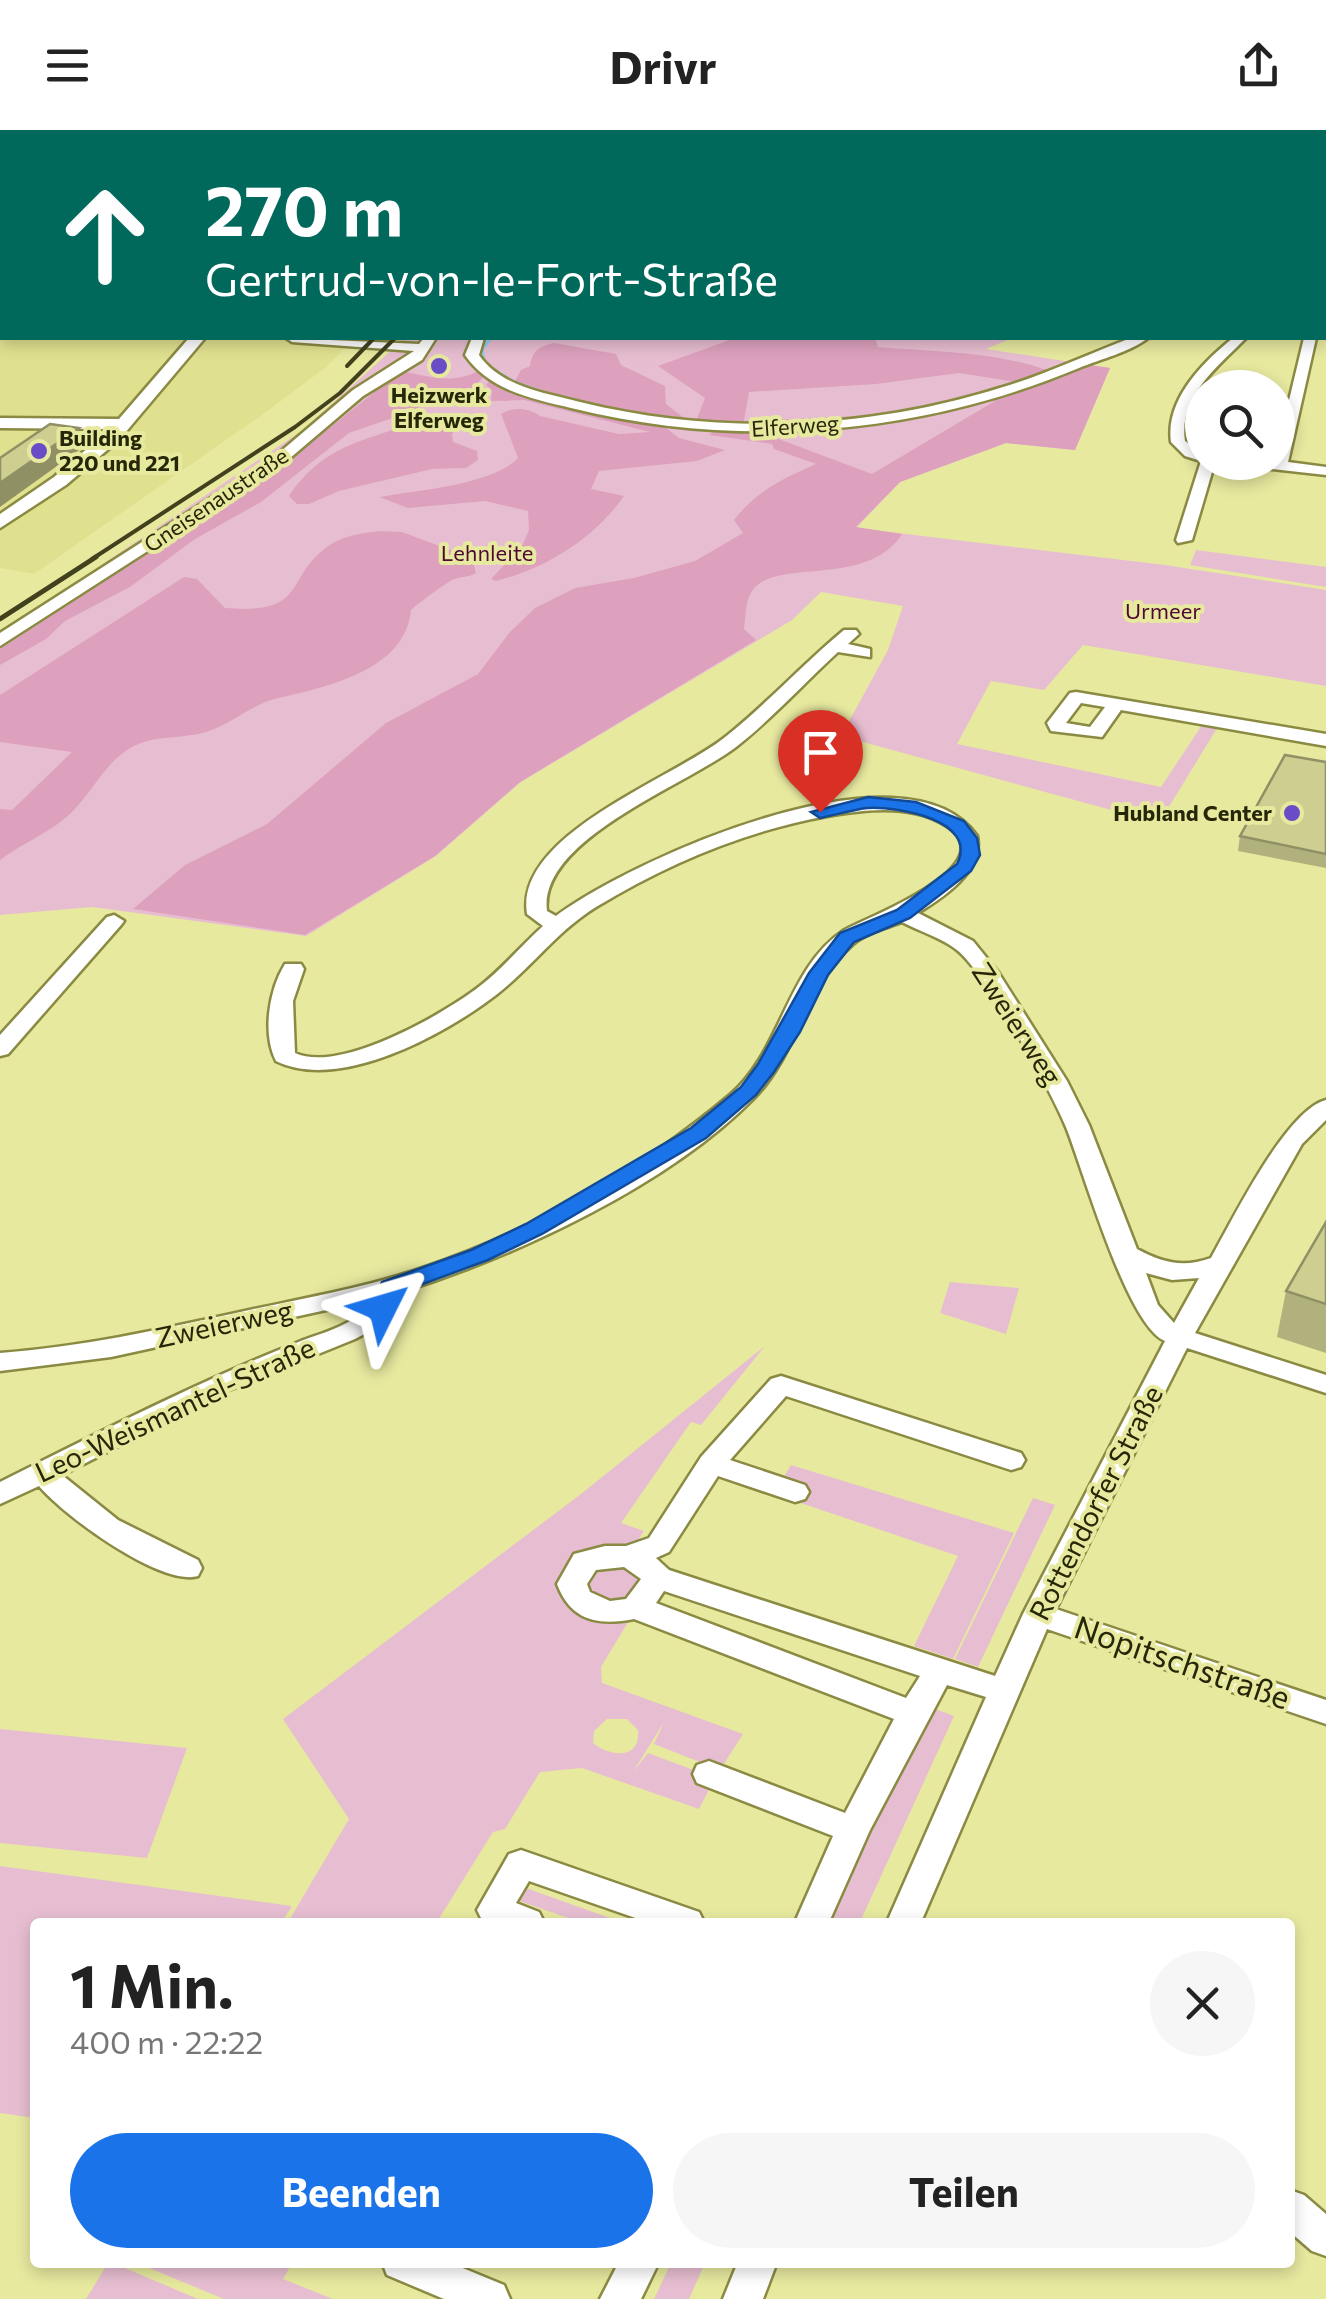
<!DOCTYPE html>
<html lang="de">
<head>
<meta charset="utf-8">
<style>
  body { margin:0; font-family:Commissioner,sans-serif; background:#f6f6f6; color:#222; height:100vh; display:flex; flex-direction:column; font-size:38px; white-space:nowrap }
  * { box-sizing:border-box; margin:0 }
  p { font-size:32px; color:#767676 }
  .icon { flex:none; width:55px; height:55px; fill:none; stroke:currentColor; stroke-width:2; stroke-linecap:round; stroke-linejoin:round }
  .map { position:relative; flex:1; overflow:hidden }
  .panel { position:absolute; left:30px; top:1788px; width:1265px; height:350px; display:flex; flex-direction:column; background:#fff; border-radius:10px; box-shadow:0 5px 15px #0003 }
  .panel>* { flex:none }
  .hud { position:absolute; left:0px; top:0px; width:1328px; height:210px; box-shadow:0 5px 15px #0003; background:#00695c; color:#fff; overflow:hidden }
  .tools { position:absolute; left:1185px; top:240px; display:grid; gap:20px }
  .tools a { display:grid; place-items:center; width:110px; height:110px; border-radius:50%; background:#fff; box-shadow:0 5px 15px #0003; font-size:50px }
  .pin { position:absolute; display:grid; place-items:center; width:85px; height:85px; color:#fff; margin:-102px -42px; border-radius:50% 50% 50% 0; rotate:-45deg; box-shadow:0 0 10px #0007 }
  .pin .icon { rotate:45deg }
  .me { position:absolute; width:110px; margin:-55px; rotate:50deg; stroke-linejoin:round; filter:drop-shadow(0 0 8px #0008) }
  .turn { display:flex; align-items:center; gap:35px; height:210px; padding:0 40px; font-size:45px }
  .turn .icon { width:130px; height:130px; stroke-width:2.5 }
  .turn b { display:block; font-size:70px; line-height:85px }
  .round { display:grid; place-items:center; flex:none; width:105px; height:105px; border-radius:52px; background:#f6f6f6 }
  .overview { display:flex; align-items:center; justify-content:space-between; height:170px; padding:0 40px }
  h1 { font-size:60px; font-weight:700; line-height:75px }
  .action { display:flex; gap:20px; margin-top:auto; padding:20px 40px }
  .action a { flex:1; height:115px; border-radius:60px; background:#1a73e8; color:#fff; font-size:40px; font-weight:700; line-height:115px; text-align:center }
  .action a+a { background:#f6f6f6; color:#222 }
  header { display:flex; justify-content:space-between; align-items:center; height:130px; padding:0 40px; background:#fff; font-size:45px; font-weight:700 }
  .map>svg:first-child { display:block }
</style>
</head>
<body>
<header><svg class="icon" aria-label="menu" viewBox="0 0 24 24"><path d="M4 6h16M4 12h16M4 18h16"/></svg>Drivr<svg class="icon" aria-label="share" viewBox="0 0 24 24"><path d="M12 15V3M7 8l5-5 5 5M5 13v7h14v-7"/></svg></header>
<div class="map">
<svg width="1326" height="2169" viewBox="0 0 1326 2169">
  <rect width="100%" height="100%" fill="#e7e99f"/>
  <polygon fill="#e0e18f" points="0,0 61,1 2,2 2,208 355,208 325,238 266,282 34,444 0,438"/>
  <g fill="#e7bed1" fill-rule="evenodd">
    <polygon points="541,0 1282,0 538,2"/>
    <polygon points="405,208 1012,208 986,219 1110,238 1075,320 1006,313 900,352 856,398 1165,435 1326,460 1326,556 1083,515 1044,560 991,551 957,614 1161,657 1204,592 1219,595 1159,693 841,606 888,520 903,476 821,462 792,490 521,652 436,726 306,806 92,777 0,785 0,517 96,453 79,450 303,300"/>
    <polygon points="1196,420 1326,437 1326,457 1190,435"/>
    <polygon points="950,1152 1019,1158 1006,1204 940,1183"/>
    <path d="M765,1216L701,1295L691,1292L621,1393L644,1401L628,1425L584,1432L577,1469L636,1479L601,1537L602,1553L743,1604L720,1640L654,1614L664,1592L633,1642L648,1623L715,1648L699,1679L582,1638L540,1642L505,1699L493,1702L440,1787L445,1792H288L349,1689L283,1589L581,1364ZM607,1589H627L638,1600C641,1630 610,1627 593,1613L594,1601Z"/>
    <polygon points="791,1335 1014,1403 953,1529 914,1516 958,1426 774,1364"/>
    <polygon points="1033,1368 1055,1375 978,1537 955,1529"/>
    <path d="M620,1435L639,1449V1459C623,1475 610,1475 590,1464L587,1449C596,1437 605,1437 620,1435Z"/>
    <polygon points="930,1577 954,1586 860,1792 829,1792"/>
    <polygon points="0,1599 187,1618 147,1728 0,1713"/>
    <polygon points="0,1736 292,1776 282,1792 35,1792 35,1988 0,1983"/>
    <polygon points="526,1758 621,1792 580,1792 519,1771"/>
    <polygon points="108,2133 113,2133 198,2169 86,2169"/>
    <polygon points="137,2133 292,2133 283,2149 333,2169 224,2169"/>
    <polygon points="671,2133 705,2133 689,2169 654,2169"/>
  </g>
  <g fill="#dda1be">
    <path d="M735,208H875L878,217C935,222 991,221 1047,240L1016,252L959,243L876,254L749,262L744,291L859,286L750,296L696,291L705,268L658,236Z"/>
    <path d="M554,213L616,224L621,235L665,256L666,274L684,288L590,275L515,251L521,240L530,236C532,221 539,216 554,213Z"/>
    <path d="M1082,234L1110,238L1075,320L1006,313L900,352L856,397L902,404C867,459 775,427 752,461C745,471 746,486 744,499L756,510L520,652L435,726L305,805L133,779L185,735L267,694L386,593L478,544L510,502L535,478L575,458L634,448L695,431L743,403L734,390C756,361 784,348 816,334L774,319L772,314L709,305L713,302L768,305L872,344L1005,265Z"/>
    <path d="M401,241C429,246 452,255 478,241L485,245L471,260L444,264L410,282L349,303L261,372L195,409L130,457L65,491L46,509L0,535V519L273,343Z"/>
    <path d="M489,251L598,284L665,297L679,308L725,320L697,331L599,341L591,359L624,366C595,408 545,439 496,451L491,449L522,416L529,400L528,381L485,371L408,378L379,367C417,360 492,355 518,328L501,284C513,277 528,277 540,286L619,304L650,302L524,270L491,271L492,260L486,255Z"/>
    <path d="M432,285L471,287L472,292L460,295L452,304L453,312L477,321L478,330L466,338L432,339L339,361L309,374H297L289,366C328,308 375,311 432,285Z"/>
    <path d="M380,401L402,402L472,428L476,443C468,448 460,446 452,450C445,454 417,474 411,480C405,542 324,557 275,569C251,575 230,595 206,602C182,609 154,605 132,617C104,633 92,663 70,684C51,702 21,714 0,730V679L12,680L72,622L0,612V565L184,447L197,449L225,478C313,485 281,445 333,413C347,405 364,403 380,401Z"/>
  </g>
  <g fill="none" stroke-linecap="round" stroke-linejoin="round">
    <polyline stroke="#8ed1f0" stroke-width="4" points="490,208 482,219 483,233 511,251 543,263"/>
    <g stroke="#8a8a43" stroke-width="5">
      <g id="minor">
        <rect x="1325" y="14" width="1" height="6"/>
        <polygon points="1326,82 1326,89 1325,89 1325,82"/>
        <rect x="1325" y="107" width="1" height="6"/>
        <rect x="1325" y="162" width="1" height="8"/>
        <rect x="1325" y="180" width="1" height="8"/>
        <polygon points="286,208 419,214 424,208 436,208 422,230 363,266 283,334 0,516 0,503 273,328 353,260 414,221 292,212"/>
        <path d="M472,208H484L479,225C501,257 545,263 580,272C718,306 867,300 1003,257C1047,244 1088,224 1131,208H1148C1130,222 1101,229 1079,238C918,305 740,320 571,278C531,268 490,261 465,225Z"/>
        <path d="M1233,208H1246C1219,236 1178,266 1185,311L1202,322V332H1215L1192,410L1178,413L1176,410L1201,331L1185,326L1171,312C1165,270 1203,232 1233,208Z"/>
        <polygon points="1304,208 1316,208 1288,332 1326,337 1326,345 1238,335 1236,332 1278,332 1278,316"/>
        <path d="M844,500H856L859,504L848,514L870,519V527L838,522C804,553 773,588 736,617C687,655 538,709 547,781L556,786C631,730 906,605 977,706C984,741 944,767 918,783L973,811L998,842L1067,951L1089,995L1137,1119C1163,1133 1183,1138 1211,1128C1232,1091 1286,980 1326,970V990L1302,1014L1195,1203L1326,1245V1263L1187,1218L1056,1479L1326,1570V1594L1047,1499L921,1792H887L986,1567L947,1555L870,1700L829,1792H795L833,1706L697,1653L693,1644L697,1635L709,1631L845,1683L894,1589L634,1489C598,1496 571,1491 557,1454L574,1424L605,1416H626L649,1408L701,1327L771,1249L781,1246L1021,1323L1025,1330L1021,1337L1011,1340L786,1266L730,1330L805,1355L809,1362L805,1369L795,1372L718,1346L669,1422L656,1428L669,1440L995,1546L1023,1484L1165,1211C1127,1196 1083,1039 1066,997C1051,961 986,843 957,820C942,808 919,801 902,792C886,798 867,802 853,814C806,854 798,923 754,968C669,1055 516,1126 401,1162L396,1177L381,1195L355,1209L229,1260L62,1345L118,1390L198,1430L202,1438L198,1446C161,1457 63,1385 39,1356L0,1374V1352C98,1303 197,1252 301,1211C325,1202 360,1193 372,1170L111,1227L0,1241V1223C80,1217 158,1200 236,1183C298,1169 362,1159 422,1138C533,1101 641,1040 730,965C781,922 787,838 843,801C862,789 1018,733 940,692C906,674 863,680 827,686C745,701 667,734 596,777C557,801 531,838 496,865C444,905 339,962 276,931C262,903 269,860 285,834H301L304,839L293,871L295,923C340,944 444,884 480,856C503,838 522,815 543,796L527,784C514,705 672,649 724,608C766,575 803,534 844,500ZM1146,1143L1172,1150L1199,1148L1174,1193L1158,1175ZM624,1437L641,1449L626,1469L610,1471L590,1462L587,1454L596,1440ZM664,1461L920,1546L906,1568L656,1473Z"/>
        <path d="M1076,562L1326,604V616L1121,580L1102,607L1051,601L1047,593L1070,563ZM1081,573L1105,577L1090,597L1066,593Z"/>
        <polygon points="114,785 124,791 121,795 8,924 0,926 0,905 107,787"/>
        <polygon points="521,1720 699,1782 704,1792 647,1792 529,1751 516,1773 539,1782 544,1792 482,1790 477,1780 509,1724"/>
        <polygon points="1290,2060 1304,2065 1326,2084 1326,2126 1312,2121 1290,2102"/>
        <polygon points="382,2132 448,2132 504,2155 510,2169 444,2169 387,2145"/>
        <polygon points="619,2132 659,2132 641,2169 600,2169"/>
        <polygon points="738,2132 777,2132 763,2169 723,2169"/>
      </g>
    </g>
    <g stroke="#8a8a43" stroke-width="5">
      <g id="tertiary">
        <rect x="0" y="64" width="2" height="8"/>
        <polygon points="189,208 205,208 119,310 66,355 0,398 0,384 54,347 110,299 0,298 0,288 119,289"/>
      </g>
    </g>
    <g stroke="#8a8a43" stroke-width="45">
      <polyline id="trunk" points="13,2 23,0"/>
    </g>
    <use href="#minor" fill="#fff" fill-rule="evenodd"/>
    <use href="#tertiary" fill="#fff" fill-rule="evenodd"/>
    <use href="#trunk" stroke="#fff" stroke-width="40"/>
    <g stroke="#41421d" stroke-width="4">
      <polyline points="347,236 374,208"/>
      <polyline points="92,429 295,297 340,263 395,208"/>
    </g>
    <polyline stroke="#41421d" stroke-width="5" points="0,489 96,427"/>
  </g>
  <g fill="#b0b17c">
    <polygon points="1326,632 1326,738 1238,721 1240,706"/>
    <polygon points="1326,1092 1326,1223 1277,1207 1286,1161"/>
  </g>
  <polygon fill="#909065" points="79,298 82,318 0,377 0,353"/>
  <g fill="#cdce90" stroke="#909065" stroke-width="2.5">
    <polygon points="50,294 79,298 0,353 0,328"/>
    <polygon points="1285,625 1326,632 1326,724 1240,706"/>
    <polygon points="1326,1092 1326,1174 1286,1161"/>
  </g>
  <path fill="#1a73e8" stroke="#114b97" stroke-width="2.5" d="M868,667L916,672L964,691L977,708L980,725L971,741L910,788L854,812L828,845L800,902L774,942L756,965L706,1008L542,1104L488,1130L401,1162L392,1183H375L371,1178L382,1152L471,1120L526,1094L691,998L741,957L758,934L809,843L840,803L897,780L957,734C979,690 897,676 867,678C851,680 835,685 820,688L811,682Z"/>
  <g fill="#694dc6" stroke="#e7e99f" stroke-width="4">
    <circle cx="439" cy="236" r="10"/>
    <circle cx="39" cy="321" r="10"/>
    <circle cx="1292" cy="683" r="10"/>
  </g>
  <g text-anchor="middle" stroke-width="8" stroke-linejoin="round" paint-order="stroke">
    <g font-size="22" font-weight="bold" fill="#262608" stroke="#e7e99f">
      <text x="439" y="273">Heizwerk<tspan x="439" dy="25">Elferweg</tspan></text>
      <text x="59" y="316" text-anchor="start">Building<tspan x="59" dy="25">220 und 221</tspan></text>
      <text x="1272" y="691" text-anchor="end">Hubland Center</text>
    </g>
    <g font-size="22" fill="#262608" stroke="#e7e99f">
      <text transform="translate(795 296) rotate(-4)" y="8">Elferweg</text>
      <text transform="translate(216 370) rotate(-34)" y="8">Gneisenaustraße</text>
    </g>
    <g font-size="22" fill="#4f0734" stroke="#e7e99f">
      <text x="487" y="431">Lehnleite</text>
      <text x="1163" y="489">Urmeer</text>
    </g>
    <g font-size="28" fill="#262608" stroke="#e7e99f">
      <text transform="translate(1017 894) rotate(57)" y="10">Zweierweg</text>
      <text transform="translate(224 1194) rotate(-12)" y="10">Zweierweg</text>
      <text transform="translate(175 1280) rotate(-25)" y="10">Leo-Weismantel-Straße</text>
      <text transform="translate(1096 1373) rotate(-63)" y="10">Rottendorfer Straße</text>
    </g>
    <g font-size="32" fill="#262608" stroke="#e7e99f">
      <text transform="translate(1182 1533) rotate(19)" y="11">Nopitschstraße</text>
    </g>
  </g>
</svg>
<div class="tools">
<a><svg class="icon" aria-label="search" viewBox="0 0 24 24"><circle cx="10" cy="10" r="6"/><path d="M15 15l6 6"/></svg></a>
</div>
<div class="pin" style="left:820px;top:682px;background:#d93025"><svg class="icon" aria-label="arrive" viewBox="0 0 24 24"><path d="M6 21V4h12l-3 4 3 4H6"/></svg></div>
<svg class="me" style="left:383px;top:1178px" viewBox="-20 -20 40 40"><path d="M0-17L14 15 0 8-14 15z" fill="#1a73e8" stroke="#fff" stroke-width="4"/></svg>
<div class="hud">
<div class="turn"><svg class="icon" aria-label="ahead" viewBox="0 0 24 24"><path d="M12 20V5M6 11l6-6 6 6"/></svg><div><b>270 m</b>Gertrud-von-le-Fort-Straße</div></div>
</div>
<section class="panel">
<div class="overview"><div><h1>1 Min.</h1><p>400 m · 22:22</p></div><a class="round"><svg class="icon" aria-label="close" viewBox="0 0 24 24"><path d="M6 6l12 12M18 6L6 18"/></svg></a></div>
<div class="action"><a>Beenden</a><a>Teilen</a></div>
</section>
</div>
</body>
</html>
